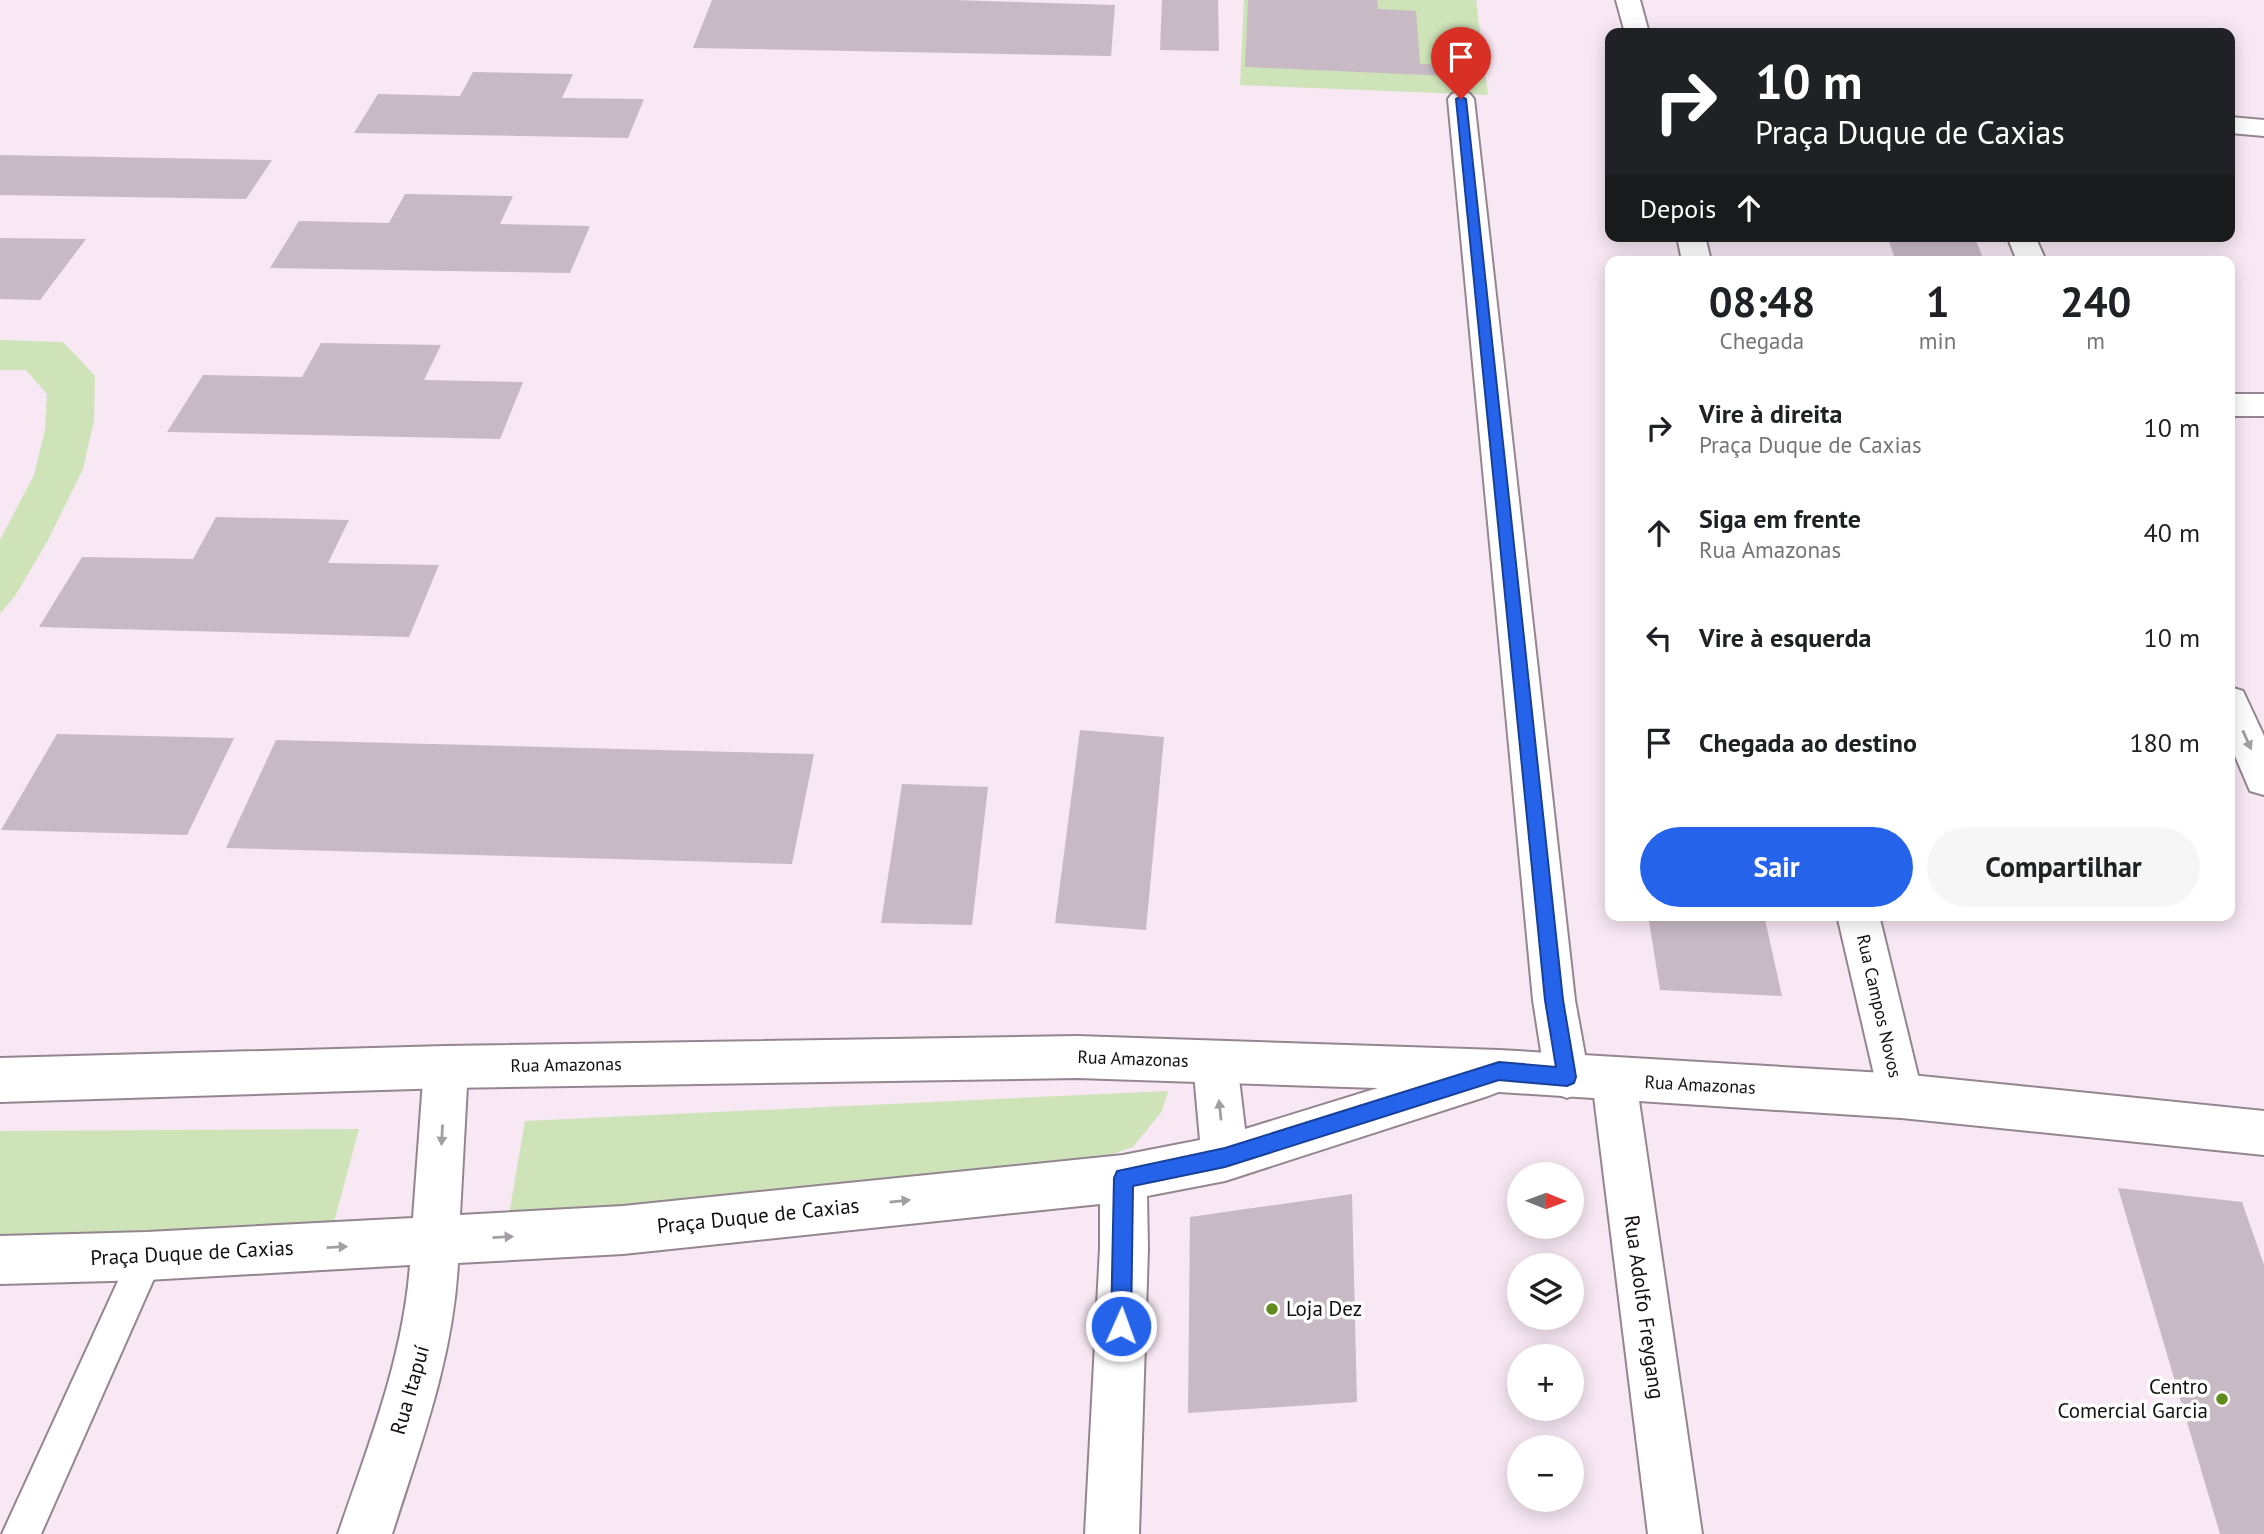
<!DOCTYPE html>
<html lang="pt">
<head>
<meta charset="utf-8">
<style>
  body { margin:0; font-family:"PT Sans",sans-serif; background:#f6f6f6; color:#202124; height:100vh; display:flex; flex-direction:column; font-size:26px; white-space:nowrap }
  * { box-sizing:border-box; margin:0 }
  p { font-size:23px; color:#757577 }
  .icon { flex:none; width:38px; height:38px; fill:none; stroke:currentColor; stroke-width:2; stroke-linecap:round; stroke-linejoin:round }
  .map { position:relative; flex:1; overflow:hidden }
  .sheet { position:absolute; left:1605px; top:256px; width:630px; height:665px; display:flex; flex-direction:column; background:#fff; border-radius:14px; box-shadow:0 4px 18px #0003 }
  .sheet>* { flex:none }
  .banner { position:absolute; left:1605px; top:28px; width:630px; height:214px; border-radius:14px; box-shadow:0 4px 18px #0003; background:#202124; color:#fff; overflow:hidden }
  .needle { width:46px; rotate:91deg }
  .fabs { position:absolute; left:1507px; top:1162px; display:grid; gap:14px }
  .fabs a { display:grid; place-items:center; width:77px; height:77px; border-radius:50%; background:#fff; box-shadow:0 4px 18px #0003; font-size:35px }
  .pin { position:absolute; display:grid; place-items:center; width:60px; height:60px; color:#fff; margin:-72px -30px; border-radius:50% 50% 50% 0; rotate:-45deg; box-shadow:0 0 7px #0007 }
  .pin .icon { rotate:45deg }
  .me { position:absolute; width:77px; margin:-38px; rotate:2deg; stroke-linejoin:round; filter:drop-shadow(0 0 5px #0008) }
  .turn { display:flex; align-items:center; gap:24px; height:147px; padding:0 35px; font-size:32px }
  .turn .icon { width:91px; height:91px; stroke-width:2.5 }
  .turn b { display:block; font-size:49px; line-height:60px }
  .then { display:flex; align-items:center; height:66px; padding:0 35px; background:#0003; gap:14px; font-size:26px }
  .eta { display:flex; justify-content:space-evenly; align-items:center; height:119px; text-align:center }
  .eta b { font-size:42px; font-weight:800; line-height:49px }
  .button { display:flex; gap:14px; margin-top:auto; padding:14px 35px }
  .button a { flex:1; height:80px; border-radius:42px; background:#2563eb; color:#fff; font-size:28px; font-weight:800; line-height:80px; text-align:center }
  .button a+a { background:#f6f6f6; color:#202124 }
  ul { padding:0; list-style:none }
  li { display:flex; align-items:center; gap:21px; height:105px; padding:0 35px }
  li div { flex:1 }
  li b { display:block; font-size:26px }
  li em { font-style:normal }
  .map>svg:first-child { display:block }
</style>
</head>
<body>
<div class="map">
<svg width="2264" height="1534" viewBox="0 0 2264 1534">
  <rect width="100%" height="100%" fill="#f7e8f3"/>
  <g fill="#cee3b8">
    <polygon points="1244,0 1476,0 1488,95 1240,85"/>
    <polygon points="0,340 63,342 95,376 94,420 83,469 48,540 15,596 0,613 0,540 34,475 45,430 47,394 26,370 0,370"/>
    <polygon points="1168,1091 1162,1111 1133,1147 1051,1175 507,1226 525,1121"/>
    <polygon points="359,1129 330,1237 0,1241 0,1131"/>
  </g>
  <g fill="#c8bac5">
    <polygon points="712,0 953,0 1115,5 1111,56 693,48"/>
    <polygon points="1162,0 1218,0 1219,51 1160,50"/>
    <polygon points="1248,0 1377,0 1378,9 1416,11 1420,64 1447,65 1448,76 1245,67"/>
    <polygon points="473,72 573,74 562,98 644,99 628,138 354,133 378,94 460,96"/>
    <polygon points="0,155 272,160 246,199 0,195"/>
    <polygon points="405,194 513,196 500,224 590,226 570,273 270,268 299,221 389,223"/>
    <polygon points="1887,236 1974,236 1984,260 1894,256"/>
    <polygon points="0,238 86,239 40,300 0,299"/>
    <polygon points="321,343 441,345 424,380 523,382 500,439 167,432 203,375 302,377"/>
    <polygon points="216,517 349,520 328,563 439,565 409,637 39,627 82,557 193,559"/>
    <polygon points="1080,730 1164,737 1146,930 1055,923"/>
    <polygon points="57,734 234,738 187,835 1,830"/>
    <polygon points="276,740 814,754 792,864 226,848"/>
    <polygon points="902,784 988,787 972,925 881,923"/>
    <polygon points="1648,915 1764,915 1782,996 1660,990"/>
    <polygon points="2118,1188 2242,1202 2264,1265 2264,1534 2220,1534"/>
    <polygon points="1352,1194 1357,1402 1188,1413 1190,1217"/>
  </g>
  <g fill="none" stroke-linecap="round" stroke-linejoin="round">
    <g stroke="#948691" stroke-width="4">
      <polygon id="service" points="147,1239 159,1244 164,1256 41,1534 2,1534 135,1244"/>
    </g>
    <g stroke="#948691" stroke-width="4">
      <g id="minor">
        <polygon points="1616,0 1640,0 1649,33 1625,33"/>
        <polygon points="1461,91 1470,94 1474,99 1575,1000 1589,1077 1583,1092 1567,1098 1551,1092 1545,1077 1533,1000 1448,99 1452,94"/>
        <polygon points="2230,117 2264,120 2264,136 2230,133"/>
        <polygon points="1677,236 1705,236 1711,261 1682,261"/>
        <polygon points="2007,236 2035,236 2046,261 2017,261"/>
        <polygon points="1837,915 1879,915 1923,1096 1917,1111 1901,1118 1885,1111 1879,1096"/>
        <path d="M1215,1041L1231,1047L1237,1062L1245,1129L1488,1054L1504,1060L1510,1075L1504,1090L1488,1096L1225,1181L1147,1196L1148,1248L1139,1534H1085L1100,1248V1204L623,1254L458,1263C453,1359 421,1443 392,1534H338C368,1446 403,1359 410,1265L147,1280L0,1284V1236L147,1232L413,1218L424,1067L430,1052L446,1046L462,1052L468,1067L460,1215L623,1206L1123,1155L1200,1140L1193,1062L1199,1047Z"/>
        <polygon points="1614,1058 1630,1065 1636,1080 1702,1534 1648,1534 1592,1080 1598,1065"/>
      </g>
    </g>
    <g stroke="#948691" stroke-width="4">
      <g id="tertiary">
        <rect x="2230" y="394" width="34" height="22"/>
        <polygon points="2230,687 2243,691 2264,736 2264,795 2250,791 2230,744"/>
      </g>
    </g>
    <g stroke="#948691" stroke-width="4">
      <polygon id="secondary" points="1077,1036 1499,1050 1901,1074 2264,1111 2264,1155 1901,1118 1499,1092 1077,1078 446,1088 0,1102 0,1058 446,1046"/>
    </g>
    <use href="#service" fill="#fff" fill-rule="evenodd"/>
    <use href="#minor" fill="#fff" fill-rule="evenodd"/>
    <use href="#tertiary" fill="#fff" fill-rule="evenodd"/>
    <use href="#secondary" fill="#fff" fill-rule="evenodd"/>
  </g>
  <defs><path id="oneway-solid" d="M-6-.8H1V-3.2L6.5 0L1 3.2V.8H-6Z" transform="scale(1.75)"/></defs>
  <g fill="#a19fa1">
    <use href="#oneway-solid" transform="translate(2247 740) rotate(66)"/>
    <use href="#oneway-solid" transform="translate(1220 1110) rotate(-96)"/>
    <use href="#oneway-solid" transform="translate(442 1135) rotate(93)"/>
    <use href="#oneway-solid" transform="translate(900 1201) rotate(-6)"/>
    <use href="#oneway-solid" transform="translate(503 1237) rotate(-3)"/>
    <use href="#oneway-solid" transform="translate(337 1247) rotate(-3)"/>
  </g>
  <polygon fill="#2563eb" stroke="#184099" stroke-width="2" points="1461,96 1466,99 1563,1000 1576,1077 1574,1083 1567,1086 1499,1080 1225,1167 1133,1186 1131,1326 1128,1334 1121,1336 1114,1334 1111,1326 1114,1178 1117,1171 1225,1148 1499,1062 1556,1067 1545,1000 1456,99"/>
  <g fill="#618c1d" stroke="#fff" stroke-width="2.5">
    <circle cx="1272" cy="1309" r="7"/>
    <circle cx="2222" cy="1399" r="7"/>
  </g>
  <g text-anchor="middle" stroke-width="7" stroke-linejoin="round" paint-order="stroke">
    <g font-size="18" fill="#140f13" stroke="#fff">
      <text transform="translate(1879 1006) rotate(77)" y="6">Rua Campos Novos</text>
      <text transform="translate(1133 1059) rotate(2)" y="6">Rua Amazonas</text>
      <text transform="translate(566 1065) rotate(-1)" y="6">Rua Amazonas</text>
      <text transform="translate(1700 1085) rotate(3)" y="6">Rua Amazonas</text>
    </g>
    <g font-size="21" fill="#140f13" stroke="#fff">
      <text transform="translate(758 1216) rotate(-6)" y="7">Praça Duque de Caxias</text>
      <text transform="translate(192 1253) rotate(-3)" y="7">Praça Duque de Caxias</text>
      <text transform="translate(1644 1307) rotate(82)" y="7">Rua Adolfo Freygang</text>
      <text transform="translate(410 1390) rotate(-74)" y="7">Rua Itapuí</text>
    </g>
    <g font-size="21" fill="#140f13" stroke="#fff" text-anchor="start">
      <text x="1286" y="1316">Loja Dez</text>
      <text x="2208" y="1394" text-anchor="end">Centro<tspan x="2208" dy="24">Comercial Garcia</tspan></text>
    </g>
  </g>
</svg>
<div class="fabs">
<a><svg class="needle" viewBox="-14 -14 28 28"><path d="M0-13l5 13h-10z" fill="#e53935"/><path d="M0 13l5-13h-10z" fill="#757577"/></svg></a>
<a><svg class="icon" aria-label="layers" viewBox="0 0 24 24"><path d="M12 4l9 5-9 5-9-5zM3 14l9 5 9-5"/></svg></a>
<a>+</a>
<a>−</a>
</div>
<div class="pin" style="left:1461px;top:99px;background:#d93025"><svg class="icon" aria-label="arrive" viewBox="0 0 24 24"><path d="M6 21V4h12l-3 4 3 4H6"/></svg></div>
<svg class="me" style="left:1121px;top:1326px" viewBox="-20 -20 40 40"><circle r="17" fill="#2563eb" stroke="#fff" stroke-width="3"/><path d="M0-11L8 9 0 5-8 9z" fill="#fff"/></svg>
<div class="banner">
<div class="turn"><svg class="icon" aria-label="right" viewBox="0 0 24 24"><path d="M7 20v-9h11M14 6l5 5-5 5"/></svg><div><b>10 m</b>Praça Duque de Caxias</div></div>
<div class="then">Depois<svg class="icon" aria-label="ahead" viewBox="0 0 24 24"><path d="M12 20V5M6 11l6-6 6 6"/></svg></div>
</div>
<section class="sheet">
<div class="eta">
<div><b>08:48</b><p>Chegada</p></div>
<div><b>1</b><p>min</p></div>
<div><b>240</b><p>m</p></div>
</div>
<ul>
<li><svg class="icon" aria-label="right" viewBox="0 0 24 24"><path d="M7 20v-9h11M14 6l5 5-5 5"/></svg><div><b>Vire à direita</b><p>Praça Duque de Caxias</p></div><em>10 m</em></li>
<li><svg class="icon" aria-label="ahead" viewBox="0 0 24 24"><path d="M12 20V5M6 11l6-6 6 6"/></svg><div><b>Siga em frente</b><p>Rua Amazonas</p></div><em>40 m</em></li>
<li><svg class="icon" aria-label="left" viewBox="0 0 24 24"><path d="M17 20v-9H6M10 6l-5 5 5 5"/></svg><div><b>Vire à esquerda</b></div><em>10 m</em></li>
<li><svg class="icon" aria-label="arrive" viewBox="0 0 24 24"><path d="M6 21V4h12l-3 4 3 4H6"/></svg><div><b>Chegada ao destino</b></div><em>180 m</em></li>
</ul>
<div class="button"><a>Sair</a><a>Compartilhar</a></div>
</section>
</div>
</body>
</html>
